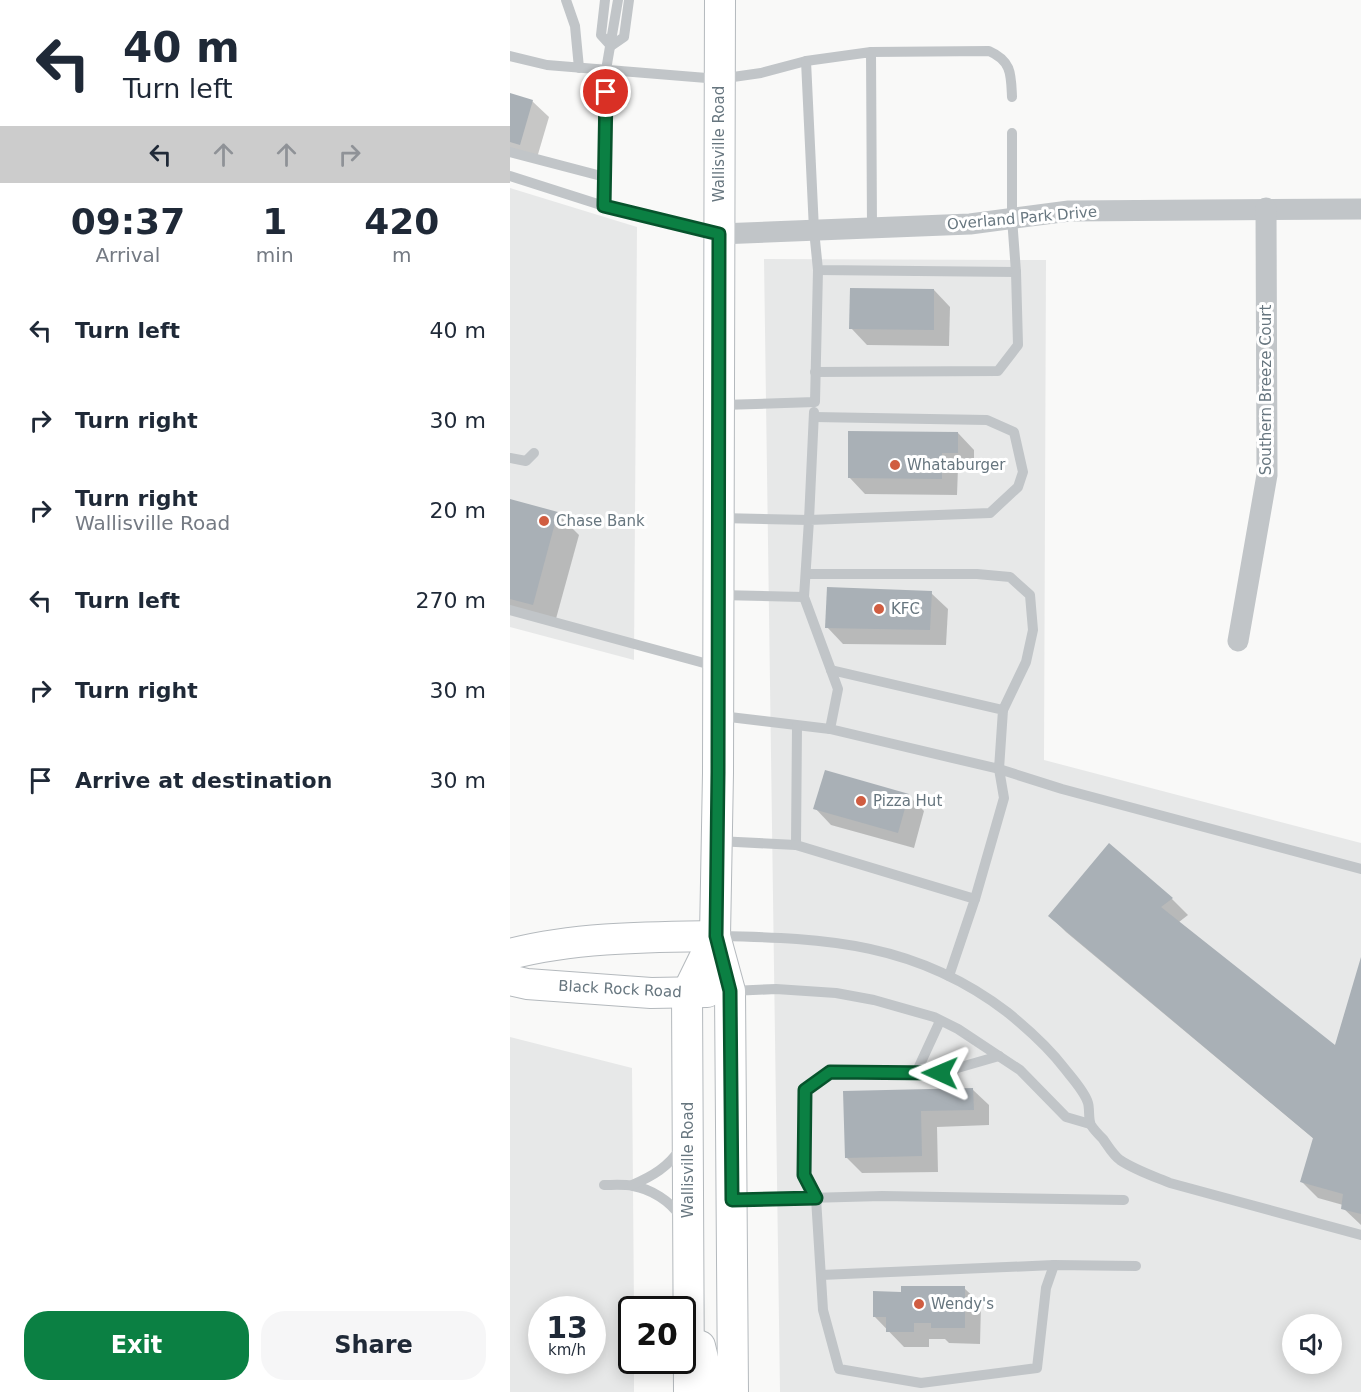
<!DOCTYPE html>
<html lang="en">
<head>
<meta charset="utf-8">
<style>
  body { margin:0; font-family:"DejaVu Sans",sans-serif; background:#f6f6f7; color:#1f2937; height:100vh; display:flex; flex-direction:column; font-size:22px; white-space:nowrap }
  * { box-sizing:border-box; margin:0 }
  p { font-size:20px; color:#747a83 }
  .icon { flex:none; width:33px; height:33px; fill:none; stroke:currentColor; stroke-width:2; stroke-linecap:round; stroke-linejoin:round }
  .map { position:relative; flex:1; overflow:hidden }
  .drawer { display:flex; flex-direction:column; background:#fff; width:510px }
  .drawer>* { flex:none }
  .hud { background:#fff; color:#1f2937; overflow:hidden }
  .fabs { position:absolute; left:772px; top:1314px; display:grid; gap:12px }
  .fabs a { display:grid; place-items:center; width:60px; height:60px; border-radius:50%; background:#fff; box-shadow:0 3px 15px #0003; font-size:30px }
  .speed { position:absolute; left:18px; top:1296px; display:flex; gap:12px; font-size:30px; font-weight:700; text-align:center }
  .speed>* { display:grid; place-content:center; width:78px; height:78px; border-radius:50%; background:#fff; box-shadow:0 3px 15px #0003; line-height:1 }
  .speed small { font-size:15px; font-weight:400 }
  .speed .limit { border:3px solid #111; border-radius:9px; background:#fff; color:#111 }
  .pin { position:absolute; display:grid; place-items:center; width:51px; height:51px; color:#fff; margin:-26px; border:3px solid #fff; border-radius:50%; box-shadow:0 2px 6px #0007 }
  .me { position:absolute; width:66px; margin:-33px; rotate:271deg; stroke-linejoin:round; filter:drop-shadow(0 0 4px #0008) }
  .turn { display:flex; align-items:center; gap:21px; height:126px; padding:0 24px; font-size:27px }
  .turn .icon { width:78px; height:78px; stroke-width:2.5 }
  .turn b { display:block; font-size:42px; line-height:51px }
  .lanes { display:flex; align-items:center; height:57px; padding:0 24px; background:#0003; justify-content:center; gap:30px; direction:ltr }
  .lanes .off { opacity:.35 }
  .eta { display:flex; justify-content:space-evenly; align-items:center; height:102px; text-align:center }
  .eta b { font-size:36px; font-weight:700; line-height:42px }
  .button { display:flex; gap:12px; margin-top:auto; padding:12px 24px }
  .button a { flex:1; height:69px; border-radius:24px; background:#0b8043; color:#fff; font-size:24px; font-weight:700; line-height:69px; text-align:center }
  .button a+a { background:#f6f6f7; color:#1f2937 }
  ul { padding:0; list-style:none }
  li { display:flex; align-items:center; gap:18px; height:90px; padding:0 24px }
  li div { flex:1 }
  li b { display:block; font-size:22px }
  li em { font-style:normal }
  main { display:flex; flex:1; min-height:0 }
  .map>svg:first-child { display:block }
</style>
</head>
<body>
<main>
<section class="drawer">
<div class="hud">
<div class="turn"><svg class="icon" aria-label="left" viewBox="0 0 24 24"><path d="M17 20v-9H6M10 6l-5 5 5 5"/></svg><div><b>40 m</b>Turn left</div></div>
<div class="lanes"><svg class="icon" aria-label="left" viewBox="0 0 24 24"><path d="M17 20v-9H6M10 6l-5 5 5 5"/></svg><svg class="icon off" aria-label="ahead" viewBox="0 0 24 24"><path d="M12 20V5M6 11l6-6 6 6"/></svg><svg class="icon off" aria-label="ahead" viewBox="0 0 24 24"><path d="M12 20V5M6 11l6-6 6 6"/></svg><svg class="icon off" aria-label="right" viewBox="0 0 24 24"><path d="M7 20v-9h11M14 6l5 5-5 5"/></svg></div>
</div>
<div class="eta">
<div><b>09:37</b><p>Arrival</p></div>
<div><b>1</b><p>min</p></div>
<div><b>420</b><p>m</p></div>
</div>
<ul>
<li><svg class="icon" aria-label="left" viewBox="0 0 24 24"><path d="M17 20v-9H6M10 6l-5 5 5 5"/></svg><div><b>Turn left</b></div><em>40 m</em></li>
<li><svg class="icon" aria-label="right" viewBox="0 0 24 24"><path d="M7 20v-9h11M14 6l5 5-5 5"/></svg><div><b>Turn right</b></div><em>30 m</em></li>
<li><svg class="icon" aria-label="right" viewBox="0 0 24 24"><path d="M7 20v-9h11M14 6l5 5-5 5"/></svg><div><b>Turn right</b><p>Wallisville Road</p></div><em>20 m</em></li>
<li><svg class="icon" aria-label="left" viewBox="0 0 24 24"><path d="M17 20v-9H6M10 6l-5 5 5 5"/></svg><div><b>Turn left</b></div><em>270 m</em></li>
<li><svg class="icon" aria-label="right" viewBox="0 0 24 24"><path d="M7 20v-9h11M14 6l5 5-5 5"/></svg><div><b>Turn right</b></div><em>30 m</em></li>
<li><svg class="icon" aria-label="arrive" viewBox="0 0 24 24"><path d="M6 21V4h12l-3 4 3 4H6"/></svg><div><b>Arrive at destination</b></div><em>30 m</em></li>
</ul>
<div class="button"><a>Exit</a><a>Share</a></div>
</section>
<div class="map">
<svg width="851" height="1392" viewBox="0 0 851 1392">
  <rect width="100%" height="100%" fill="#f9f9f8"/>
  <g fill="#e7e8e8" fill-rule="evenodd">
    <polygon points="0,188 127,227 124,660 0,627"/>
    <path d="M254,259L536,260L534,760L851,843V1392H270ZM783,1324H822V1364H783Z"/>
    <path d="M0,1037L122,1068L124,1309L122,1310V1360L124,1361V1392H0ZM32,1310H82V1360H32Z"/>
  </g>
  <g fill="#0003">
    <polygon points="0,95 22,101 39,117 26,161 0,153"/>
    <polygon points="424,290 440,307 439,346 357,345 341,328"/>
    <polygon points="448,433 464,450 464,469 448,468 447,495 355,494 339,477"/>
    <polygon points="0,500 47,513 69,535 44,626 0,614"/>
    <polygon points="421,593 438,609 436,645 333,644 317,627"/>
    <polygon points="398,795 414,811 404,848 321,825 305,808"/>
    <polygon points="599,846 662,899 678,915 669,922 825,1047 851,960 851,1225 833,1208 833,1205 808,1198 792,1182 804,1139 556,932 540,916"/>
    <polygon points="462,1089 479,1105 479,1125 427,1127 428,1172 352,1173 336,1157 335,1092"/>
    <polygon points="454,1288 471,1304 470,1344 439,1343 435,1339 419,1339 419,1347 394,1347 365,1317 392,1293"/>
  </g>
  <g fill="#a9b0b6">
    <polygon points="0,93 23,100 10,145 0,142"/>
    <polygon points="340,288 424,289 424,330 339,329"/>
    <polygon points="338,431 448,432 448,453 432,453 432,479 338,478"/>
    <polygon points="0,499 48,512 23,605 0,599"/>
    <polygon points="317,587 422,591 420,630 315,628"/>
    <polygon points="315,770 399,794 388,833 303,809"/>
    <polygon points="599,843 663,898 651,907 825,1045 851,957 851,1214 831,1209 833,1194 790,1182 803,1138 538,916"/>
    <polygon points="463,1088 464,1110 411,1111 412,1156 335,1158 333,1091"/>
    <polygon points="391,1286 455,1286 455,1328 421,1328 421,1323 404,1323 404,1332 376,1332 376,1317 363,1317 363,1291 391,1292"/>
  </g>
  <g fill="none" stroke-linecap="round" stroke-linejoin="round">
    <g stroke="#b4b9bd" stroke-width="32">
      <g id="secondary">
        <polyline points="210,0 208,773 205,936 220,991 223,1392"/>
        <path d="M0,954C65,937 138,937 205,936"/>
        <polyline points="0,980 17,984 141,993 197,992"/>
        <polyline points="190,1346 201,1392"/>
        <polyline points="179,1392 177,993 205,936"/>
      </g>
    </g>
    <g stroke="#c1c5c8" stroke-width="10">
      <polyline points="56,0 65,26 69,68"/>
      <polyline points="95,0 91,35 101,46 114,37 119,0"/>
      <path d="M361,52L479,51C502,61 501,75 502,97"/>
      <polyline points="0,56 37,65 209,79 251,73 296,61 361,52 362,228"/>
      <polyline points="296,61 304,230 308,270 506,272 502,218 502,133"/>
      <polyline points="0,152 95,177"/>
      <polyline points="0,176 94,206 208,233"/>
      <polyline points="94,206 96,70 108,0"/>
      <polyline points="305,372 488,371 508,345 506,272"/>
      <polyline points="212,405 305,402 308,270"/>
      <polyline points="0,458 16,461 24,453"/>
      <polyline points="210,518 299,520 304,412"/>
      <polyline points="296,574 467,574 500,577 520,595 523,630 516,662 493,710"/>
      <polyline points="209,595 294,597 299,520 480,513 508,487 513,472 504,432 477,420 304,417"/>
      <polyline points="0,610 205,666"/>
      <polyline points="211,716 320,729 328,689 294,597"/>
      <polyline points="320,729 489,769 493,710 321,670"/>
      <polyline points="207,841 286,845 287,726"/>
      <polyline points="286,845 465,899 439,976"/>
      <polyline points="465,899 494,798 489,769 552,789 851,869"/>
      <path d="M209,936C317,938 407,943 497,1012C518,1029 539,1048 555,1069C562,1078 575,1092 578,1103C580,1110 578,1119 581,1125C584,1130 589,1135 593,1139C598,1146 603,1155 610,1160C625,1170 643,1176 660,1183L851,1235"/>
      <polyline points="221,991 266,989 326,993 364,1000 424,1017 448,1029 510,1070 556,1117 580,1124"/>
      <polyline points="489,1056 430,1073 320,1072 295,1090 294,1175 306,1198 313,1310 329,1369 411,1383 527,1368 536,1288 544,1265 626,1266"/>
      <polyline points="406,1073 430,1021"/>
      <path d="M94,1185C103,1185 114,1184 123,1186C141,1189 160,1201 170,1216"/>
      <path d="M122,1185C143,1176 158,1167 171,1148"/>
      <polyline points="222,1200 372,1196 614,1200"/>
      <polyline points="311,1275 544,1265"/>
    </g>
    <g stroke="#c1c5c8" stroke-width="21">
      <polyline points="209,234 460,224 559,211 851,209"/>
      <polyline points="728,641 757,475 756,208"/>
    </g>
    <use href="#secondary" stroke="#fff" stroke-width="30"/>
  </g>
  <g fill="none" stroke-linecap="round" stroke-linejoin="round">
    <g stroke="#07532c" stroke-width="15">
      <polyline id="route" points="96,92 94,206 209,234 208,772 206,936 220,991 222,1200 306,1198 294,1175 295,1090 320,1072 430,1073"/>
    </g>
    <use href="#route" stroke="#0b8043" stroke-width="10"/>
  </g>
  <g fill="#d05d41" stroke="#fff" stroke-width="2">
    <circle cx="385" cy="465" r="6"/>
    <circle cx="34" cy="521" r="6"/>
    <circle cx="369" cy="609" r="6"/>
    <circle cx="351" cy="801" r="6"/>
    <circle cx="409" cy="1304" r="6"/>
  </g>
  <g text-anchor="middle" stroke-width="6" stroke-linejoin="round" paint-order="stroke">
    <g font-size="15" fill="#67767f" stroke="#fff">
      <text transform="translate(209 144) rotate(-90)" y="5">Wallisville Road</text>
      <text transform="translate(512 218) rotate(-5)" y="5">Overland Park Drive</text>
      <text transform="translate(756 390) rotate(-90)" y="5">Southern Breeze Court</text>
      <text transform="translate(110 989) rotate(3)" y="5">Black Rock Road</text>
      <text transform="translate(178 1160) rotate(-90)" y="5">Wallisville Road</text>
    </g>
    <g font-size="15" fill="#67767f" stroke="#fff" text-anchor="start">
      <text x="397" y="470">Whataburger</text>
      <text x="46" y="526">Chase Bank</text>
      <text x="381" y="614">KFC</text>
      <text x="363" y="806">Pizza Hut</text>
      <text x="421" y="1309">Wendy's</text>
    </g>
  </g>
</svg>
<div class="fabs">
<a><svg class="icon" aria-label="sound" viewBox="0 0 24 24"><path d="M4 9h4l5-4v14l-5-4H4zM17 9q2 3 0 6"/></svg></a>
</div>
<div class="speed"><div>13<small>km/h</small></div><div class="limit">20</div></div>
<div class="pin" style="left:96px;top:92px;background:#d93025"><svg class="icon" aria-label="arrive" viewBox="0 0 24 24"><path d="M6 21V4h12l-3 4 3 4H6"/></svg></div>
<svg class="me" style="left:430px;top:1073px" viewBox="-20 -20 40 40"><path d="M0-17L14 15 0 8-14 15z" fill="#0b8043" stroke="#fff" stroke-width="4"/></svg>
</div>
</main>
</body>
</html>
